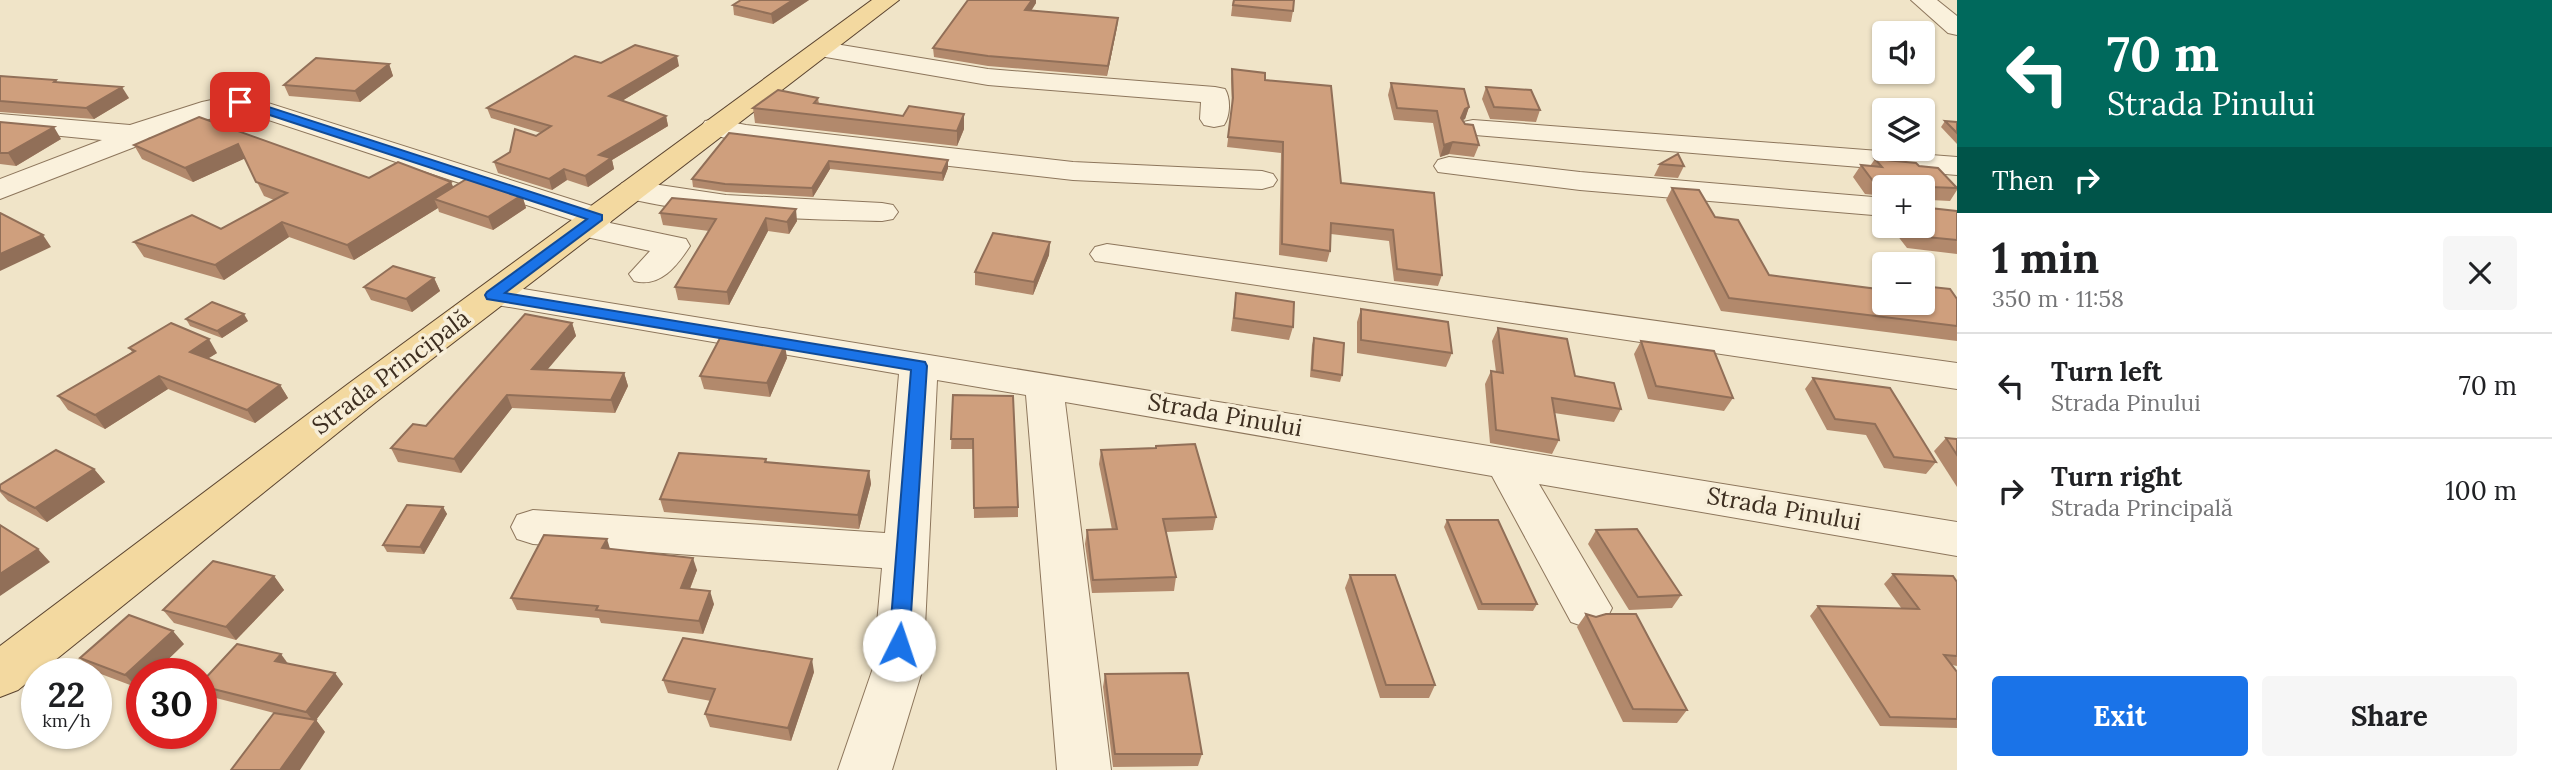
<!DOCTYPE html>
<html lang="en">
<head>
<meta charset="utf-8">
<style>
  body { margin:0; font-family:Lora,serif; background:#f6f6f6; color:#202124; height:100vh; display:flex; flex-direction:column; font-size:26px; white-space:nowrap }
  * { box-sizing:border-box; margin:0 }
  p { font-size:23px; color:#757577 }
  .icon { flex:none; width:38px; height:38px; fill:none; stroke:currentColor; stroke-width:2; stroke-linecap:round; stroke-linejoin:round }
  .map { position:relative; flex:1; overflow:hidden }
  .drawer { display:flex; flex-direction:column; background:#fff; width:595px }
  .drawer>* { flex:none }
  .banner { background:#00695c; color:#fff; overflow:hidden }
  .tools { position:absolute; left:1872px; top:21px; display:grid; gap:14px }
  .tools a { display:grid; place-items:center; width:63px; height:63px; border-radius:7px; background:#fff; box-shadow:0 2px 5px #0004; font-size:35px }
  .speed { position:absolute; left:21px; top:658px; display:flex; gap:14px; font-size:35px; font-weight:700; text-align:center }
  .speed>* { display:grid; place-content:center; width:91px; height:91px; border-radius:50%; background:#fff; box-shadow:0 2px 5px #0004; line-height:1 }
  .speed small { font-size:18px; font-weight:400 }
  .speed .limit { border:10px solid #d22; background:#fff; color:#111 }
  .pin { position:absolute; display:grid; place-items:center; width:60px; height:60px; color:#fff; margin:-30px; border-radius:14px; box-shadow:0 4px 10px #0006 }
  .me { position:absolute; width:77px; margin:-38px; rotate:4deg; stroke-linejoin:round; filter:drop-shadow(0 0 5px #0008) }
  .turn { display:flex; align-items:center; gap:24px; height:147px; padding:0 35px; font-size:32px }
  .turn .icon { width:91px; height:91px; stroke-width:2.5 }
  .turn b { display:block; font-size:49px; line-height:60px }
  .then { display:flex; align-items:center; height:66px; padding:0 35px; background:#0003; gap:14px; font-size:26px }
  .round { display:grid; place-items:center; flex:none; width:74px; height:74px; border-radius:7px; background:#f6f6f6 }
  .head { display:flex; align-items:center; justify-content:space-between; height:119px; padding:0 35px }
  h1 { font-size:42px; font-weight:800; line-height:52px }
  .primary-button { display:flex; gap:14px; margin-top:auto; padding:14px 35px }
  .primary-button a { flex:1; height:80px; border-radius:7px; background:#1a73e8; color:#fff; font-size:28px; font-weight:800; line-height:80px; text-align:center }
  .primary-button a+a { background:#f6f6f6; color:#202124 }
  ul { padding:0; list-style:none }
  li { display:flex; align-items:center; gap:21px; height:105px; padding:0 35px; border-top:2px solid #e0e0e0 }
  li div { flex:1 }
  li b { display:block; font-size:26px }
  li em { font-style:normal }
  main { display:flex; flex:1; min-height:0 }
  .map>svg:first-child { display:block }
</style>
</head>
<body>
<main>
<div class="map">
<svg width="1957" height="770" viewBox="0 0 1957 770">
  <rect width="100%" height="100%" fill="#f0e4c8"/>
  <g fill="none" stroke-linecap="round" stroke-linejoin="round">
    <g stroke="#8d765c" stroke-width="2">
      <g id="minor">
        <polygon points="1911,0 1937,0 1957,16 1957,35 1948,33"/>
        <path d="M823,42L988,69L1215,87L1225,89C1231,99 1230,116 1224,125L1214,127L1204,125L1200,119L1201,102L988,85L814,55L810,50L814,45Z"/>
        <path d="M240,94L608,211L613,218L610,223L686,239L690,246C677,266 660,288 634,281L629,274L650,251L573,234L568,227L572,220L238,110L148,138L145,143L0,199V179L102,140L0,130V114L130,125L202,102Z"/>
        <polygon points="715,119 746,125 1073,162 1262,171 1273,174 1277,180 1273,186 1262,189 1073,180 746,143 705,133 701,127 705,121"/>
        <polygon points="1473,120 1957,157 1957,175 1463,134 1459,128 1463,122"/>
        <polygon points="1449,157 1580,172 1885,198 1885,216 1580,190 1438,172 1434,166 1438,160"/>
        <path d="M633,181L726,195L882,203L893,205L898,212L893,219L882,221C795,219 707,218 622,197L618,190L622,183Z"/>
        <polygon points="1107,244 1957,363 1957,389 1095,261 1090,254 1095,247"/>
        <polygon points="492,284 1957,522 1957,556 1539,484 1612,608 1605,622 1588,628 1571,622 1492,476 1065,402 1111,770 1057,770 1026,395 937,380 923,668 892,770 838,770 873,668 882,568 533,544 517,539 511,527 517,515 533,510 885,533 899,374 480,302 475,295 480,288"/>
      </g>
    </g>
    <g stroke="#5b4430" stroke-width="2">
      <polygon id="major" points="872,0 899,0 376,402 18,690 0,697 0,646 348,384"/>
    </g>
    <use href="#minor" fill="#faf1dc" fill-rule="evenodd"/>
    <use href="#major" fill="#f3d9a0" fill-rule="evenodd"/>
  </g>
  <g fill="#b2896c">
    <polygon points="809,0 773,24 734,15 733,5"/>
    <polygon points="968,0 1036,0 1036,3 1031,11 1118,18 1117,27 1107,76 988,66 934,57 933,48"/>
    <polygon points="1233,0 1293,11 1291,22 1231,16"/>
    <polygon points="601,63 679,66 622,101 666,116 668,126 612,160 614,169 588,187 567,180 552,190 498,173 494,162 541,133 491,118 487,108"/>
    <polygon points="389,64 393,76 360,102 289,96 284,85"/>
    <polygon points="1232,69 1265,80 1341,183 1442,275 1438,286 1394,281 1389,241 1331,234 1330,251 1327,262 1279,255 1281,153 1227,147 1232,108 1231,79"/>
    <polygon points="0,76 56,80 57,82 129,98 94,119 0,112"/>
    <polygon points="1391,83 1469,107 1465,119 1462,120 1479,145 1474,157 1449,154 1440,157 1433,123 1394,120 1388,95"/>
    <polygon points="1486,87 1540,110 1536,122 1490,119 1482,99"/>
    <polygon points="818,98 819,104 903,116 964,129 957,146 755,123 753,108"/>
    <polygon points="199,117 369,178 451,182 453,187 522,195 526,208 493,230 439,212 438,208 354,260 289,237 224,280 144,257 134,242 221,229 274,200 264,196 245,158 193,182 142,159 134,145"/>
    <polygon points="1945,121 1957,122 1957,144 1941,127"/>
    <polygon points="0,122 61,139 16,166 0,164"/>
    <polygon points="729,133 948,168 943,181 830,169 813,197 726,192 693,187 692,179"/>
    <polygon points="1875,159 1919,166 1957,187 1957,190 1950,201 1930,200 1930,208 1957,211 1957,254 1907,248 1890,226 1923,226 1923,187 1885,187 1885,196 1865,194 1853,177 1861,165 1870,166"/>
    <polygon points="1660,164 1684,166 1678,178 1654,176"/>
    <polygon points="1672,188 1715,217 1769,275 1957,299 1957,341 1721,311 1666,200"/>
    <polygon points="672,198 797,221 789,234 768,231 729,305 678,300 675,287 709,231 663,225 660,213"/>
    <polygon points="1050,242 1049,255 1033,295 975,285 975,272"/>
    <polygon points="434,278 440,291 412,312 371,300 364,287"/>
    <polygon points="1236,293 1293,327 1289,340 1231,331"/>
    <polygon points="1361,309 1452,353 1446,367 1357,353 1357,322"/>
    <polygon points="186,319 248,321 222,338 190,326"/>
    <polygon points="572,323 576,336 547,369 624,373 628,386 615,413 512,408 461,473 398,462 391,448 426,426"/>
    <polygon points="1498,328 1575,376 1621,409 1614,422 1554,413 1559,440 1552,454 1490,443 1485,384 1491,371 1496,372 1492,341"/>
    <polygon points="1314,338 1342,375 1340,382 1310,377 1312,345"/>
    <polygon points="1641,341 1733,398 1724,411 1648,399 1634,354"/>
    <polygon points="129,348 217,353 208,358 280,385 288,398 255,423 168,389 105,429 68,410 58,396 132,352"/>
    <polygon points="787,358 770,397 704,389 700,376"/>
    <polygon points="1813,378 1936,462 1926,474 1884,468 1866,435 1827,430 1805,389"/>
    <polygon points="953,395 1018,507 1018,517 974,518 973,449 951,449"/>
    <polygon points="1946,438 1957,439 1957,487 1934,451"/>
    <polygon points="1156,446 1216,517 1213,530 1166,532 1176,577 1174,591 1092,593 1085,544 1087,530 1112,530 1099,464 1101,450 1155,448"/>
    <polygon points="766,459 767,462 869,471 871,484 859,529 664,512 660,499"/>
    <polygon points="94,469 105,482 47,522 8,501 0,492 0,485"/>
    <polygon points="443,507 447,514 424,554 387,552 383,545"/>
    <polygon points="1447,520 1537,604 1533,611 1478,610 1444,527"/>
    <polygon points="1596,530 1681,595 1672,608 1629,610 1588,544"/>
    <polygon points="610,549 697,570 690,589 714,604 703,634 601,623 599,618 517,610 511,598"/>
    <polygon points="1893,574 1957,582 1957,666 1952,665 1957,672 1957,728 1880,726 1810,616 1818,606 1902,609 1884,584"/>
    <polygon points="1350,575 1435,685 1429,698 1380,698 1345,588"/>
    <polygon points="274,576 284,590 236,640 174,623 163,610"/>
    <polygon points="1586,614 1596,617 1687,710 1677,723 1623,722 1577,627"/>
    <polygon points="184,644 138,688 93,671 80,658"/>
    <polygon points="288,664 343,684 316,720 325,732 274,713 208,696 201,689 201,683"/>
    <polygon points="814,672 791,741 710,727 705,714 711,701 668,693 663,680"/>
    <polygon points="1105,674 1202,754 1198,766 1113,767 1103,687"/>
  </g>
  <g fill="#916f58">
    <polygon points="793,0 809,0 773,24 771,14"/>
    <polygon points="1032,0 1036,0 1036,3 1025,20 1025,10"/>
    <polygon points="1118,18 1117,27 1107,76 1108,66"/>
    <polygon points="677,56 679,66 612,107 609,96"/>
    <polygon points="389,64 393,76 360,102 355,91"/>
    <polygon points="122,87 129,98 94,119 86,108"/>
    <polygon points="1469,107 1465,119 1461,121 1461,118 1465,109"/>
    <polygon points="964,114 964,129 957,146 957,131"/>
    <polygon points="666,116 668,126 612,160 614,169 588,187 585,176 599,155"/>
    <polygon points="54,127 61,139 16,166 8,153"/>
    <polygon points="1453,142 1449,154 1440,157 1444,145"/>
    <polygon points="238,144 246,158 193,182 185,168"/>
    <polygon points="948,160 948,168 943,181 942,173"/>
    <polygon points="829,161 830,169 813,197 812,188"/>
    <polygon points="564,169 567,180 552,190 549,179"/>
    <polygon points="451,182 457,196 434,199 438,208 354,260 347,245"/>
    <polygon points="522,195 526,208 493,230 488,217"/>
    <polygon points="796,209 797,221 789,234 787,222"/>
    <polygon points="766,218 768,231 729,305 727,292"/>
    <polygon points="282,222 289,237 224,280 215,265"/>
    <polygon points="43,235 51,247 0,271 0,254"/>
    <polygon points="1050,242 1049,255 1033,295 1034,282"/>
    <polygon points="434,278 440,291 412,312 406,299"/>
    <polygon points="244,314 248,321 222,338 217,331"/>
    <polygon points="572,323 576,336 537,382 532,369"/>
    <polygon points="209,339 217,353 198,365 190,352"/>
    <polygon points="785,345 787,358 770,397 767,383"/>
    <polygon points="624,373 628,386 615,413 611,400"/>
    <polygon points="159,376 168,389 105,429 95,415"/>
    <polygon points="280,385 288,398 255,423 247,410"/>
    <polygon points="507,395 512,408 461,473 454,459"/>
    <polygon points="94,469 105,482 47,522 35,508"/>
    <polygon points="869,471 871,484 859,529 858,515"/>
    <polygon points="443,507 447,514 424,554 420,547"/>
    <polygon points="607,539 611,552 602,548"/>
    <polygon points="38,549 50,562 0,596 0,574"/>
    <polygon points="693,558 697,570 685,601 681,588"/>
    <polygon points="274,576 284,590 236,640 226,627"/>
    <polygon points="710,591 714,604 703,634 699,621"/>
    <polygon points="173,631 184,644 153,674 142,674 142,684 138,688 125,675"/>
    <polygon points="281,654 289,665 275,661"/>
    <polygon points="812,659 814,672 791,741 788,728"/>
    <polygon points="335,673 343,684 316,720 325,732 300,770 280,770 314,722 306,712"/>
  </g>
  <g fill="#cf9f7d" stroke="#916f58" stroke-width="2">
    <polygon points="741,0 793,0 771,14 733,5"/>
    <polygon points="968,0 1032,0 1025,10 1118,18 1108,66 988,56 933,48"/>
    <polygon points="1234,0 1294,0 1293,11 1233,5"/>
    <polygon points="635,45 677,56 609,96 666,116 599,155 611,158 585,176 564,169 549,179 494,162 510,152 515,129 536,136 551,126 487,108 575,56 601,63"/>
    <polygon points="316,58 389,64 355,91 284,85"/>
    <polygon points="1232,69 1265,73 1265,80 1331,86 1341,183 1434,193 1442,275 1397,269 1393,230 1331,223 1330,251 1282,244 1283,142 1228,137 1233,98"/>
    <polygon points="0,76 56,80 54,82 122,87 86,108 0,101"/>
    <polygon points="1391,83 1464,89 1469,107 1465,109 1461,118 1465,124 1473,125 1479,145 1453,142 1444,145 1437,111 1397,108"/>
    <polygon points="1486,87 1531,90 1540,110 1494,107"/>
    <polygon points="778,90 818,98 814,103 903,116 909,106 964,114 957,131 753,108"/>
    <polygon points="199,117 369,178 398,162 451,182 347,245 282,222 215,265 134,242 192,215 221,229 287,193 256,182 238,144 185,168 134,145"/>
    <polygon points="1945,121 1957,122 1957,133"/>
    <polygon points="0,122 54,127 8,153 0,153"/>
    <polygon points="729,133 948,160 942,173 829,161 812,188 725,184 692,179"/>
    <polygon points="1678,154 1684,166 1660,164"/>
    <polygon points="1875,159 1916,163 1919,166 1938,168 1957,188 1930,187 1930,208 1957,211 1957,240 1916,236 1908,226 1923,226 1923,187 1895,187 1895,184 1873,181 1861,165 1882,167"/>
    <polygon points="468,178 522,195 488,217 434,199"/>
    <polygon points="1672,188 1699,190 1715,217 1738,220 1769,275 1885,290 1885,303 1923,303 1923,286 1950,289 1957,299 1957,326 1729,298"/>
    <polygon points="672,198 796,209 787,222 766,218 727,292 675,287 716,219 660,213"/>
    <polygon points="0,213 43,235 0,254"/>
    <polygon points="993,233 1050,242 1034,282 975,272"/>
    <polygon points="393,266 434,278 406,299 364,287"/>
    <polygon points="1236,293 1294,302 1293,327 1234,318"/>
    <polygon points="212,302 244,314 217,331 186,319"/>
    <polygon points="1361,309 1448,322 1452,353 1361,340"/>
    <polygon points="525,314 572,323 532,369 624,373 611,400 507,395 454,459 391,448 413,424 426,426"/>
    <polygon points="171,323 209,339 190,352 280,385 247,410 159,376 95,415 58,396 135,351 129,348"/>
    <polygon points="1498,328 1567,339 1575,376 1614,383 1621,409 1552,398 1559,440 1496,430 1491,371 1503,373"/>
    <polygon points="720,338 785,345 767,383 700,376"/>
    <polygon points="1314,338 1344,343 1342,375 1312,370"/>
    <polygon points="1641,341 1714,351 1733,398 1656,386"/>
    <polygon points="1813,378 1890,388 1936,462 1894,457 1875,424 1835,419"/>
    <polygon points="953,395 1013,396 1018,507 974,508 973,439 951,439"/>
    <polygon points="1946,438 1957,439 1957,455"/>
    <polygon points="1195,444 1216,517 1163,519 1176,577 1093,580 1087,530 1117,529 1101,450 1156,448 1156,446"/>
    <polygon points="56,450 94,469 35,508 0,490 0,485"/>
    <polygon points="679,453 766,459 765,462 869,471 858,515 660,499"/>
    <polygon points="407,505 443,507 420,547 383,545"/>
    <polygon points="1447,520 1498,520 1537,604 1482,604"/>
    <polygon points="0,525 38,549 0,574"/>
    <polygon points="1637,529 1681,595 1638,597 1596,530"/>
    <polygon points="544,535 607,539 602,548 693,558 681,588 710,591 699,621 596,610 598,606 511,598"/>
    <polygon points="213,561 274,576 226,627 163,610"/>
    <polygon points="1893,574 1953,576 1957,582 1957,656 1944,655 1957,672 1957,719 1890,717 1818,606 1919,609"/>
    <polygon points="1350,575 1395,575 1435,685 1386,685"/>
    <polygon points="1586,614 1596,617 1606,614 1636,614 1687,710 1633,709"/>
    <polygon points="129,615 173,631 125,675 80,658"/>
    <polygon points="683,638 812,659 788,728 705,714 715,689 663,680"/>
    <polygon points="237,644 281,654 275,661 335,673 306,712 201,686 201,683"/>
    <polygon points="1188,673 1202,754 1115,754 1105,674"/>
    <polygon points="274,713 316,720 280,770 231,770"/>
  </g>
  <polygon fill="#1a73e8" stroke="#114b97" stroke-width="2" points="236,99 244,99 602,215 602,220 505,293 925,362 927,366 909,645 906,651 899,654 892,651 889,645 911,370 487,299 485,295 487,292 587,219 236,104"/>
  <g text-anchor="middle" stroke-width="7" stroke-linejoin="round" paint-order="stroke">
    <g font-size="24" fill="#3d2e20" stroke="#f7eed8">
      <text transform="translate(391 372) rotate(-37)" y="8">Strada Principală</text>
      <text transform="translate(1225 415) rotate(10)" y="8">Strada Pinului</text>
      <text transform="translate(1784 509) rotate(10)" y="8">Strada Pinului</text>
    </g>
  </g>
</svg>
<div class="tools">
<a><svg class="icon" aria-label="sound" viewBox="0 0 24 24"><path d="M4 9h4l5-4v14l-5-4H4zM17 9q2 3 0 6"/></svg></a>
<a><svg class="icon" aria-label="layers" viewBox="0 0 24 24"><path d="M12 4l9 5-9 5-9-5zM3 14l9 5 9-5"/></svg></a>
<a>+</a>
<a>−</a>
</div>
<div class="speed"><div>22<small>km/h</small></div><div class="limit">30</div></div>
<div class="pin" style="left:240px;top:102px;background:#d93025"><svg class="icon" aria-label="arrive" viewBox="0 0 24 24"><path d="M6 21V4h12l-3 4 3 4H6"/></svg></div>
<svg class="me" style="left:899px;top:645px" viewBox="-20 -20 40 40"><circle r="19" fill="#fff"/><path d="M0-13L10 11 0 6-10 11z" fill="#1a73e8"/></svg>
</div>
<section class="drawer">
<div class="banner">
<div class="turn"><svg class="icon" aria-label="left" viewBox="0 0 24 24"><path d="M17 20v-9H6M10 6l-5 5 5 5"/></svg><div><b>70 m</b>Strada Pinului</div></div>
<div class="then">Then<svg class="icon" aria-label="right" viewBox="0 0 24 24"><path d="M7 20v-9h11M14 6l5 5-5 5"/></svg></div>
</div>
<div class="head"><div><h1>1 min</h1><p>350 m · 11:58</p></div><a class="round"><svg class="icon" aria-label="close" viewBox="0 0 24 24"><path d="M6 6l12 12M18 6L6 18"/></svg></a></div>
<ul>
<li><svg class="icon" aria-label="left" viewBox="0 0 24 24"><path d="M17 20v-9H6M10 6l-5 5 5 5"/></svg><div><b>Turn left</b><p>Strada Pinului</p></div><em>70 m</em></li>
<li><svg class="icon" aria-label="right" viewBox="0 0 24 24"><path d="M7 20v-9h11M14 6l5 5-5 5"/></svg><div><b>Turn right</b><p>Strada Principală</p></div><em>100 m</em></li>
</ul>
<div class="primary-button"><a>Exit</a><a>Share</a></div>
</section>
</main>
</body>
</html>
